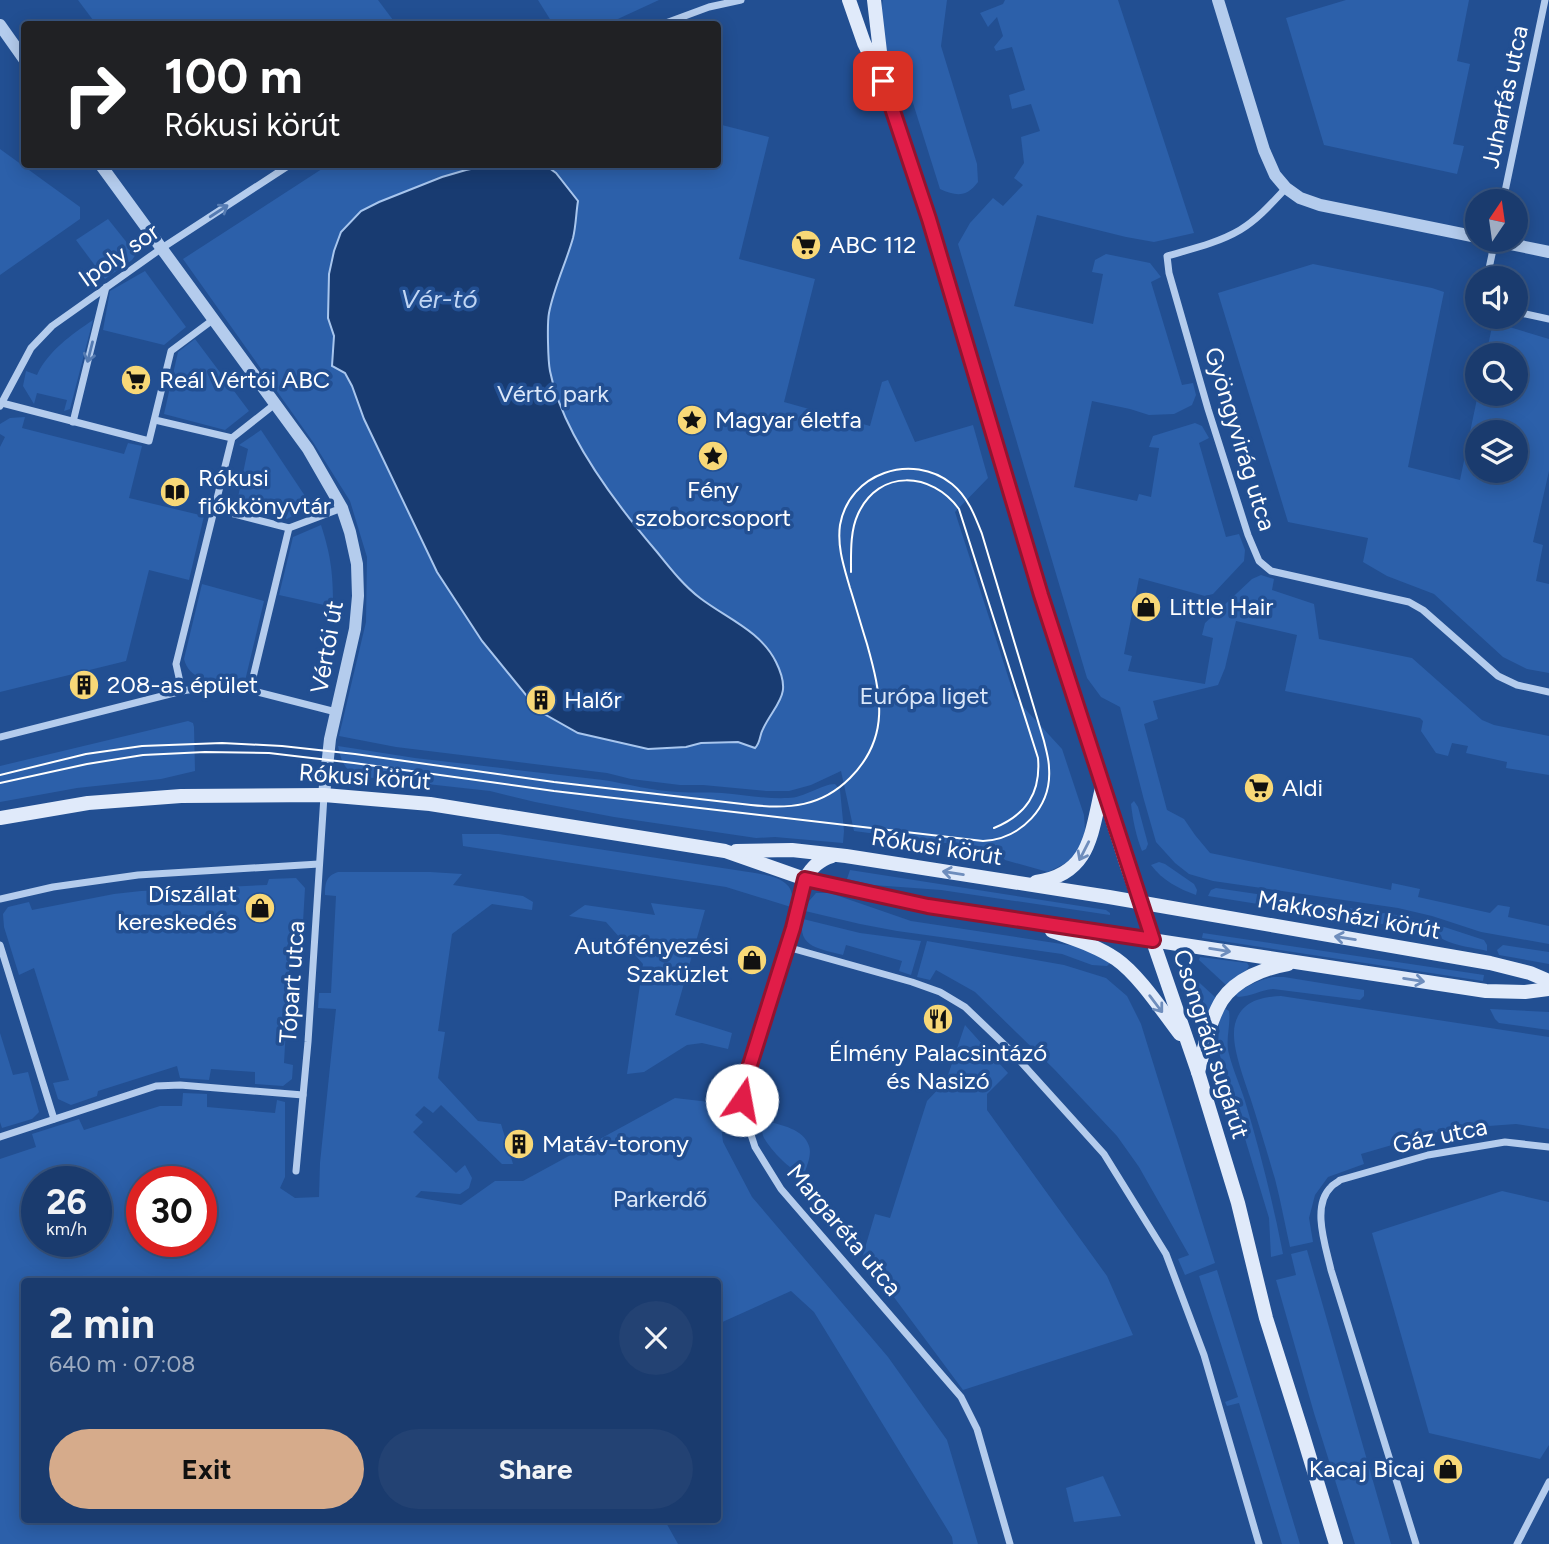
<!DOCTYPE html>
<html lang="en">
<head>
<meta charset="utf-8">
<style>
  body { margin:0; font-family:Figtree,sans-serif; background:#234273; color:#f1f3f6; height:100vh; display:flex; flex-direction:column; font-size:26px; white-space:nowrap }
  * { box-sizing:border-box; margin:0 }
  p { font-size:23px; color:#9fadc2 }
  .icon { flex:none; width:38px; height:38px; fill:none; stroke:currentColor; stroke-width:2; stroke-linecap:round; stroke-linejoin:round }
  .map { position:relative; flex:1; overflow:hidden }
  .details { position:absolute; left:21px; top:1278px; width:700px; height:245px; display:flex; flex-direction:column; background:#1a3b6e; border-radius:7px; box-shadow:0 4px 18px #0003,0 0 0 2px #385581 }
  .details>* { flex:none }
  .banner { position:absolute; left:21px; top:21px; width:700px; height:147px; border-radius:7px; box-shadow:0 4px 18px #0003,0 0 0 2px #385581; background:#202124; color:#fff; overflow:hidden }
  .needle { width:46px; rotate:13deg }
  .buttons { position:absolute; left:1465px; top:189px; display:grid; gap:14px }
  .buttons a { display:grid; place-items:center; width:63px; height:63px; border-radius:50%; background:#1a3b6e; box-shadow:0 4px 18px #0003,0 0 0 2px #385581; font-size:35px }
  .speed { position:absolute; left:21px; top:1166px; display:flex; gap:14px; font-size:35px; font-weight:700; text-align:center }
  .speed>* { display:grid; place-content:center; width:91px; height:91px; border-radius:50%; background:#1a3b6e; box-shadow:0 4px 18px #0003,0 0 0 2px #385581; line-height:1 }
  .speed small { font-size:18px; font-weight:400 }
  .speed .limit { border:10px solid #d22; background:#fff; color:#111 }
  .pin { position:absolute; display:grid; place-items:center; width:60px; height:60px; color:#fff; margin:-30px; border-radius:14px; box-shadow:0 4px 10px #0006 }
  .me { position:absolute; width:77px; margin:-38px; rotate:12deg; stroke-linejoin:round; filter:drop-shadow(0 0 5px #0008) }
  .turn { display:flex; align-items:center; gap:24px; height:147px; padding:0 28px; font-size:32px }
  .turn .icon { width:91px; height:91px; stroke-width:2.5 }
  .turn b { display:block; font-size:49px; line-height:60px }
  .round { display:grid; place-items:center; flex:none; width:74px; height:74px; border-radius:37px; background:#234273 }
  .summary { display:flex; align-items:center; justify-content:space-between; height:119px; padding:0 28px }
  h1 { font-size:42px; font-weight:700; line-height:52px }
  .button { display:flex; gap:14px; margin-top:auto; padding:14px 28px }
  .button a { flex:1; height:80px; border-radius:42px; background:#d6ab8b; color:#111; font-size:28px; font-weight:700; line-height:80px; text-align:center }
  .button a+a { background:#234273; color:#f1f3f6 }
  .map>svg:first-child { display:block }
</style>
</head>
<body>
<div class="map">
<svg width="1549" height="1544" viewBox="0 0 1549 1544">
  <rect width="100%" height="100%" fill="#224f92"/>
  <g fill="#2c60aa" fill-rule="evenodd">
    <polygon points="78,0 378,0 396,24 96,24"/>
    <polygon points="538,0 659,0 607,24 553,24"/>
    <path d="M883,0H947L941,46L977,164L978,182C966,198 956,196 940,189L907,84L889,69L881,12Z"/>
    <polygon points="1005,0 1118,0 1194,233 1154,242 1126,237 1037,215 1014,306 1093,324 1103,274 1092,272 1095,260 1106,254 1150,263 1161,277 1151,282 1182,385 1193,383 1196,395 1192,405 1174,414 1149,415 1130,409 1092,401 1074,487 1137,501 1139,494 1151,497 1159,448 1149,447 1153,436 1195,423 1202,426 1209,438 1199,443 1226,537 1239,534 1245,550 1244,561 1213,594 1205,596 1139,578 1124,654 1132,656 1128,671 1205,684 1213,638 1202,635 1205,623 1252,579 1261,575 1274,579 1272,590 1314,604 1319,639 1412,658 1482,720 1494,725 1549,736 1549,775 1506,768 1507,762 1466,753 1468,746 1452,743 1448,756 1436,753 1421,731 1423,721 1420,718 1285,691 1297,635 1236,621 1225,668 1218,685 1153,701 1158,719 1144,724 1167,810 1184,819 1195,835 1210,853 1391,890 1392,883 1420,889 1418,897 1490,913 1498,905 1510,907 1508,917 1549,926 1549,944 1481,932 1432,916 1398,908 1213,881 1189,874 1175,863 1156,842 1144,800 1120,707 1101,697 1087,678 958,244 970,223 993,198 1003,206 1023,185 1014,178 1024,163 1021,137 1040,131 1031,104 1012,109 1009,95 1025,90 1012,47 996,51 994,47 1003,36 997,17 988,27 980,13 1003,4"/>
    <polygon points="1346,0 1469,0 1457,61 1470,64 1453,144 1464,146 1457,174 1324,145 1286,18"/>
    <polygon points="718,124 769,137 739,259 815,279 784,402 870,426 882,382 888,380 915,442 973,425 988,478 955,512 1015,698 1062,749 1084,815 1085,830 1082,845 1068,862 1048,872 1005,860 994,847 976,847 854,831 841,771 811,785 789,791 766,791 703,785 680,785 631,779 607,773 396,747 339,736 366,622 367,557 350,501 313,442 183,259 328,165 718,164"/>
    <polygon points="0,149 80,207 80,219 0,275"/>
    <polygon points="108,219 136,254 132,260 105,279 76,240"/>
    <path d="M1313,264L1432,288L1444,292L1408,467L1460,480L1478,394H1516V355H1486L1493,322L1549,339V471L1533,542L1543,545L1536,581L1549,584V673L1527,669L1503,657L1434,594L1387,576L1363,562L1368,538L1288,522L1218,293ZM1477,432H1516V471H1477Z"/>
    <polygon points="145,271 186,327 164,345 103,330 110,291"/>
    <path d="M93,320L70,409L64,411L67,400L37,393L34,404L23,386L26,371L37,375C48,351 71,335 93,320Z"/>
    <polygon points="195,339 249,411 225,430 164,414 178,352"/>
    <polygon points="25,417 22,428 124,454 128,443 142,446 129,498 204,516 189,580 149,570 126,661 0,692 0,447 5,437 0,434 0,424 10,418"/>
    <polygon points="261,430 311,505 287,519 236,507 248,449 239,445"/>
    <path d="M321,525C331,556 333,574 333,607L279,595L293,537Z"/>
    <path d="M202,584L264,601L245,681C222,680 191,686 184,659Z"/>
    <polygon points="188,721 193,723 194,727 195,771 161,779 77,788 0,802 0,766"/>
    <path d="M338,746L415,758L603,780C628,784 653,791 678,792C693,793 708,792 722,793C744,795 766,799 788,798C804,798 822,784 835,784L840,790L844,831L843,843L775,837L756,838L614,817L535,802L490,791L364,777C345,771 342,765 338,746Z"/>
    <path d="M1134,801L1138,807L1148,844L1146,849L1142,851C1136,836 1133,821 1131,804Z"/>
    <path d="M462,834H499L742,871C757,874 790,875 792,895C793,899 791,903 791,907L726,887L463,846Z"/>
    <path d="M1159,862L1165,864L1194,884L1197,890L1196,895C1179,889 1162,880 1151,865Z"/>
    <polygon points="850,870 1106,910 1110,913 1110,915 941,890 873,885 847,879"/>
    <path d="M338,872H430L462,874L453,885L523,896L533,902L532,910L492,904L452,934L438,1031L445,1032L438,1078L478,1121L501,1124L513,1164H502L441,1105L433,1113L424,1106L415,1115L423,1122L413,1132L456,1173L465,1165L472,1178L469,1188L460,1194L421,1191L415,1197L461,1205L495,1181H523L675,1098L718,1103L723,1142L752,1197L888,1357L947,1440L978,1544H953L952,1537L814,1312L791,1291L718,1324V1281H24V1519H664L678,1544H0V1159L36,1147L32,1134L79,1119L84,1130L160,1106H182L183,1093L207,1094V1107L275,1113L277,1100L285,1102V1177L280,1188L295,1198L319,1197L320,1163L336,1009L318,1008L319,993H331L336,896L325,895C325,883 326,876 338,872ZM37,1181H96V1241H37ZM142,1181H201V1241H142Z"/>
    <polygon points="296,878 305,888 302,939 291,941 284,1063 293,1065 292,1079 283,1086 255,1084 255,1072 211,1069 209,1080 180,1078 177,1066 98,1091 97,1096 71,1105 58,1099 53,1083 69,1080 34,968 19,975 4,927 3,914 8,907 29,902 32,910 114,894 141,891 267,885 269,879"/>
    <polygon points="1216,888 1410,917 1402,925 1394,926 1208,896 1211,890"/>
    <polygon points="816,893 830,893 911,921 1081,947 1111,962 1107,966 1092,965 1062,954 897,931 860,924 805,911 809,901"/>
    <polygon points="651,903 705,910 675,1015 732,1033 728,1049 702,1043 687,1045 644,1072 627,1074 643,964 606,922 569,916 585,905 655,915"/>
    <path d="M803,919L860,933L921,941L911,975L899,971L902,961L846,945L843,955C822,949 796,948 803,919Z"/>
    <path d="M1429,922L1484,940L1487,945V951C1468,946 1434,945 1429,922Z"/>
    <polygon points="1203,933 1484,975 1483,981 1202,938"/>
    <polygon points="927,941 1064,965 1106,978 1127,996 1141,1024 1215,1263 1185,1275 1178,1259 1189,1255 1139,1167 1117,1136 1054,1069 975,992 936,970 930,980 917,977"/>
    <polygon points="1503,945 1549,952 1549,964 1499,955 1497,950"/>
    <polygon points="1200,957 1247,963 1249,966 1246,971 1226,985 1199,960"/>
    <polygon points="1186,972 1190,974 1216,998 1203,1022 1200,1020"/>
    <path d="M1273,977H1284L1364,990V996L1360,1000L1273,989C1261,990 1250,997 1238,997L1235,994C1248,986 1258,980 1273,977Z"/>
    <path d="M1281,996L1549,1037V1129L1516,1124L1447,1129L1361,1154L1364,1164L1328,1177L1315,1195L1309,1218L1313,1242L1290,1247C1285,1225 1281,1202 1275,1179C1267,1152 1259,1125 1250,1097C1244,1078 1230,1044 1235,1024C1241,1001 1261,997 1281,996Z"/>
    <path d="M1224,1008L1229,1011C1231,1025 1225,1040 1229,1054C1233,1070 1240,1085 1245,1101C1260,1151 1273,1202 1283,1254L1271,1257L1269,1218L1218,1049L1219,1023Z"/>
    <polygon points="1490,1009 1549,1012 1549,1030 1499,1023 1495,1019"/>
    <polygon points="965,1025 1008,1073 987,1094 987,1110 1107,1276 1133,1335 963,1390 873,1269 860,1265 875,1214 890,1218 927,1101 946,1081"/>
    <polygon points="0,1033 13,1075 28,1072 39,1112 32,1119 2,1128 0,1122"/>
    <path d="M766,1121C781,1125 804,1129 809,1146C812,1154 807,1166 804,1174C791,1172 771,1150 764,1138C762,1134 762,1130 761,1126Z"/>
    <polygon points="1502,1191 1549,1202 1549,1445 1540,1459 1429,1433 1372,1233"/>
    <polygon points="1307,1250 1391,1544 1355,1544 1314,1413 1276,1280 1296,1275 1291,1254"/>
    <polygon points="1217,1270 1300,1544 1282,1544 1239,1403 1227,1406 1225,1402 1238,1397 1199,1276"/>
    <polygon points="1103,1476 1121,1516 1074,1522 1066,1488"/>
  </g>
  <path fill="#183b71" stroke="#a8c6ee" stroke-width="2" d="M490,165H545L556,173L578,201C576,213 576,226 573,238C566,263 554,287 549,313C547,323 548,361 550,371C562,434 616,504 657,552C670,568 683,585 700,598C726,618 761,631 776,662C793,696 776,702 763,729C759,736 761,742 755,748L738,742L701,743L686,747L648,749L578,733L539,711L482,641L437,572L364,419L352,386L345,373L332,366L334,336L328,318L329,274L334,251L341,232L361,211L379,202L442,177L466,170Z"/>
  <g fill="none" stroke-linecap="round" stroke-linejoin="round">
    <g stroke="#b4cced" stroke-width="7">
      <polyline points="663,24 709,7 741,0"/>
      <path d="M1286,188C1272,203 1258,219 1240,230C1218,243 1191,249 1167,256L1169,273L1208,409L1248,535L1259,561L1271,571L1409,602L1423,610L1498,676L1517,685L1549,692"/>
      <polyline points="1503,201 1545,0"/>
      <polyline points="1487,278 1495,240"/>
      <polyline points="1516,312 1549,319"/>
      <polyline points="2,403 149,441 171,351 214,319"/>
      <polyline points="0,406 31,348 52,326 162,248 291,164"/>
      <polyline points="155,420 232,438"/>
      <polyline points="73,422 106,287"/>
      <polyline points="215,509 289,528"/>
      <polyline points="250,690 289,528 342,508"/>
      <polyline points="182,691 176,664 232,438 275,404"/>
      <polyline points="0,737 182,691 213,686 250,690 336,712"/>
      <polyline points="805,879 793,928 749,1068 743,1091 743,1110 755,1147 781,1189 961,1397 977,1429 1010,1544"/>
      <polyline points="0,899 53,887 138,875 319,864"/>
      <polyline points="0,945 54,1119"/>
      <polyline points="787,947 912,982 940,992 965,1007 1010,1050 1104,1154 1166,1254 1204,1355 1259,1544"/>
      <polyline points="0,1137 156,1086 180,1085 303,1095"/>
      <polyline points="296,1171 308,1042 324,796"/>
      <path d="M1416,1544L1331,1270C1326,1247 1311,1206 1331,1187C1333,1184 1337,1183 1340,1180L1428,1155L1505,1142L1549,1147"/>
      <polyline points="1517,1544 1549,1482"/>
    </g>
    <g stroke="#b4cced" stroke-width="12">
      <polyline points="1218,0 1264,150 1275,175 1286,188 1300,198 1320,205 1477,237"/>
      <polyline points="0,25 24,59"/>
      <polyline points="100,164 308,449 342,508 350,532 357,564 358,596 355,629 330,739 324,795"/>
      <polyline points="1491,240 1549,252"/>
    </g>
    <g stroke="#e0eafa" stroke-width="14">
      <polyline points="849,0 864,43 883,81 929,219 1041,595 1126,863 1198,1072 1238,1203 1266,1318 1302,1432 1336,1544"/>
      <polyline points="874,0 882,69"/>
      <polyline points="0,818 88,803 181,796 324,795 430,804 725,851 805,879 928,906 1486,991 1525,992 1549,989"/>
      <polyline points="736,851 792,850 846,856 1109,897 1490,963 1530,973 1549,981"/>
      <path d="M805,879C812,867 819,860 832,856"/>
      <path d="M1036,882C1091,874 1091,833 1102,788"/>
      <path d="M1052,931C1074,939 1097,946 1116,959C1139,975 1163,1012 1180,1034"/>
      <path d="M1198,1072C1204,1049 1210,1019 1222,1000C1236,979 1265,968 1288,964"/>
    </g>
    <g stroke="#fff" stroke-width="2">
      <path d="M851,572C851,553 850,531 858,514C879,468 932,472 959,509L1038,758C1041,793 1026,815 994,828"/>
      <path d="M0,775L86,754L142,746L222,743L282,746L355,754L554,782L751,805C789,809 821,807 850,778C891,737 881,694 867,644C861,625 856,607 850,588C844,567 837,547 840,525C849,473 912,452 952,484C968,497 975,516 982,534L1044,741C1046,750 1049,759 1049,768C1052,807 1021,839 983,841L554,791L354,763L269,753L205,752L143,755L87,764L0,783"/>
    </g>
  </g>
  <defs><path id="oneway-shaft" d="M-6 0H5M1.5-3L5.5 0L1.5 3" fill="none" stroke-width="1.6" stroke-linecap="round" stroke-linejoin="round" transform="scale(1.75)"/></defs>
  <g stroke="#557bb2">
    <use href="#oneway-shaft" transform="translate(219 211) rotate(-33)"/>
    <use href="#oneway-shaft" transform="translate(90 352) rotate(104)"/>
  </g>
  <g stroke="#6e8dbc">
    <use href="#oneway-shaft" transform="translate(1084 851) rotate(117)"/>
    <use href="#oneway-shaft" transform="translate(953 873) rotate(-171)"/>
    <use href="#oneway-shaft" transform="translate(1345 938) rotate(-171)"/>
    <use href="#oneway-shaft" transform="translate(1220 950) rotate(9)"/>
    <use href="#oneway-shaft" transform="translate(1414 980) rotate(9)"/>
    <use href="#oneway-shaft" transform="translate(1156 1004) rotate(53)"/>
  </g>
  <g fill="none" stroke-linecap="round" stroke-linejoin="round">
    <g stroke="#92132f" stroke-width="18">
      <polyline id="route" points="742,1100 749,1068 793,928 805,879 928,906 1153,940 1041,595 929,219 883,81"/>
    </g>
    <use href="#route" stroke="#e11d48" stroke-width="12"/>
  </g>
  <defs>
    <g id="supermarket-disc" transform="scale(1.575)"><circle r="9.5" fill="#f8d877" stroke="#224f92"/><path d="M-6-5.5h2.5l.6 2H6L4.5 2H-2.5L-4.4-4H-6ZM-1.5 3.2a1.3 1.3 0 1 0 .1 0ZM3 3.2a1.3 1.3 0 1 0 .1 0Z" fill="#111"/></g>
    <g id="sight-disc" transform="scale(1.575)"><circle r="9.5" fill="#f8d877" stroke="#224f92"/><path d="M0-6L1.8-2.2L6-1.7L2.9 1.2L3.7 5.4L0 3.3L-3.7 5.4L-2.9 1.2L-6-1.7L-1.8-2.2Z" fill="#111"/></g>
    <g id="library-disc" transform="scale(1.575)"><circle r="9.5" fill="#f8d877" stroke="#224f92"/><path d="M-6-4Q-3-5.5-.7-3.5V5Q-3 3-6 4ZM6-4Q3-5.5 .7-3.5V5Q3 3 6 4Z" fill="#111"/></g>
    <g id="shop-disc" transform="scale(1.575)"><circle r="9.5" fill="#f8d877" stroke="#224f92"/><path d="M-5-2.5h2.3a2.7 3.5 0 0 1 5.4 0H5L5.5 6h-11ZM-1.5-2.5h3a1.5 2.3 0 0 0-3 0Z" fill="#111"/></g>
    <g id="building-disc" transform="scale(1.575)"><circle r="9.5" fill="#f8d877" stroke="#224f92"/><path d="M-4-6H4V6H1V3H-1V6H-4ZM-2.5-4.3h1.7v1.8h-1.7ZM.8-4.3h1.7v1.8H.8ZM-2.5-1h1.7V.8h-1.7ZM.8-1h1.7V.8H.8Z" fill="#111"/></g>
    <g id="restaurant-disc" transform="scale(1.575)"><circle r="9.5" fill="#f8d877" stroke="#224f92"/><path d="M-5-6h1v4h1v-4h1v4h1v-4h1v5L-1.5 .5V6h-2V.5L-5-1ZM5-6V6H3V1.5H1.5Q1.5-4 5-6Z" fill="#111"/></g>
  </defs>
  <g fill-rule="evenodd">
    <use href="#supermarket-disc" x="806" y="245"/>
    <use href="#supermarket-disc" x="136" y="380"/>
    <use href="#sight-disc" x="692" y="420"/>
    <use href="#sight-disc" x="713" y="456"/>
    <use href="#library-disc" x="175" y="492"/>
    <use href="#shop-disc" x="1146" y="607"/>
    <use href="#building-disc" x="84" y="685"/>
    <use href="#building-disc" x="541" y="700"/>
    <use href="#supermarket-disc" x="1259" y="788"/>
    <use href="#shop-disc" x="260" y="908"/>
    <use href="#shop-disc" x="752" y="960"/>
    <use href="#restaurant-disc" x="938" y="1019"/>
    <use href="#building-disc" x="519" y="1144"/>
    <use href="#shop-disc" x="1448" y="1469"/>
  </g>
  <g text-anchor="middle" stroke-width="7" stroke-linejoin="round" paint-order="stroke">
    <g font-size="24" fill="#fff" stroke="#224f92">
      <text transform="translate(1505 97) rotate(-78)" y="8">Juharfás utca</text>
      <text transform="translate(119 255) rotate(-35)" y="8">Ipoly sor</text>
      <text transform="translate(1240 439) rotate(73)" y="8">Gyöngyvirág utca</text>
      <text transform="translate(327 647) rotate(-80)" y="8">Vértói út</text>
      <text transform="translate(365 777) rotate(4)" y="8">Rókusi körút</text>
      <text transform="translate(937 847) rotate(9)" y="8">Rókusi körút</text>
      <text transform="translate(1349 915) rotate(10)" y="8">Makkosházi körút</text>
      <text transform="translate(292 982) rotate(-86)" y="8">Tópart utca</text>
      <text transform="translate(1211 1044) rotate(72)" y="8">Csongrádi sugárút</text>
      <text transform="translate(1440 1136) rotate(-12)" y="8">Gáz utca</text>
      <text transform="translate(844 1230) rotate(50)" y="8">Margaréta utca</text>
    </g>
    <g font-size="24" fill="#fff" stroke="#224f92" text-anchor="start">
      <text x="829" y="253">ABC 112</text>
      <text x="159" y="388">Reál Vértói ABC</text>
      <text x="715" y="428">Magyar életfa</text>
      <text x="198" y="486">Rókusi<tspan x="198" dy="28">fiókkönyvtár</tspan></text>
      <text x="713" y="498" text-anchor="middle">Fény<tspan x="713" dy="28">szoborcsoport</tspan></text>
      <text x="1169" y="615">Little Hair</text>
      <text x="107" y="693">208-as épület</text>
      <text x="564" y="708">Halőr</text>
      <text x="1282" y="796">Aldi</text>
      <text x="237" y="902" text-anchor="end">Díszállat<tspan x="237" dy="28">kereskedés</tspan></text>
      <text x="729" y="954" text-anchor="end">Autófényezési<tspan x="729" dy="28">Szaküzlet</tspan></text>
      <text x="938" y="1061" text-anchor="middle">Élmény Palacsintázó<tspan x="938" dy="28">és Nasizó</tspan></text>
      <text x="542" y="1152">Matáv-torony</text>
      <text x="1425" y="1477" text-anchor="end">Kacaj Bicaj</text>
    </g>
    <g font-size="24" fill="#dae7f9" stroke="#224f92">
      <text x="553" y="402">Vértó park</text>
      <text x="924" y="704">Európa liget</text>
      <text x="660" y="1207">Parkerdő</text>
    </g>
    <g font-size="26" font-style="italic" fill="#c1d6f4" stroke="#224f92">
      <text x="439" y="308">Vér-tó</text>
    </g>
  </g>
</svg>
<div class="buttons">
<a><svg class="needle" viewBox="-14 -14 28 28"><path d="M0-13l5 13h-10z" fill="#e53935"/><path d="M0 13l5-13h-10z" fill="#9fadc2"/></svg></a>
<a><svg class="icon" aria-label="sound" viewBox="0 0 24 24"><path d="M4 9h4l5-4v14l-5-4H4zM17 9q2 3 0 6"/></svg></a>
<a><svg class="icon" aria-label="search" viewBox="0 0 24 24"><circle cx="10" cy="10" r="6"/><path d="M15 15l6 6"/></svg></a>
<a><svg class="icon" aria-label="layers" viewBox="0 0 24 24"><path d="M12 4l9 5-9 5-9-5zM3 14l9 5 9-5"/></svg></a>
</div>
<div class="speed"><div>26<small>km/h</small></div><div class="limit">30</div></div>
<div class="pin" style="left:883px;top:81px;background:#d93025"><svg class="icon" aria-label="arrive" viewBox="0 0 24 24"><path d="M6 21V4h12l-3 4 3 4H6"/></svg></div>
<svg class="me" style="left:742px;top:1100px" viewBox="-20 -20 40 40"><circle r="19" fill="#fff"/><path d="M0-13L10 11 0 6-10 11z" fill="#e11d48"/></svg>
<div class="banner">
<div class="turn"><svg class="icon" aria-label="right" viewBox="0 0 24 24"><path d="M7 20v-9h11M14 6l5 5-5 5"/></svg><div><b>100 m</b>Rókusi körút</div></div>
</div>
<section class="details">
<div class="summary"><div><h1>2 min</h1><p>640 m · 07:08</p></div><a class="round"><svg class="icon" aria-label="close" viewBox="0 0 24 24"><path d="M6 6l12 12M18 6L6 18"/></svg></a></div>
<div class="button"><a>Exit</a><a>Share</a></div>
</section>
</div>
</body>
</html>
